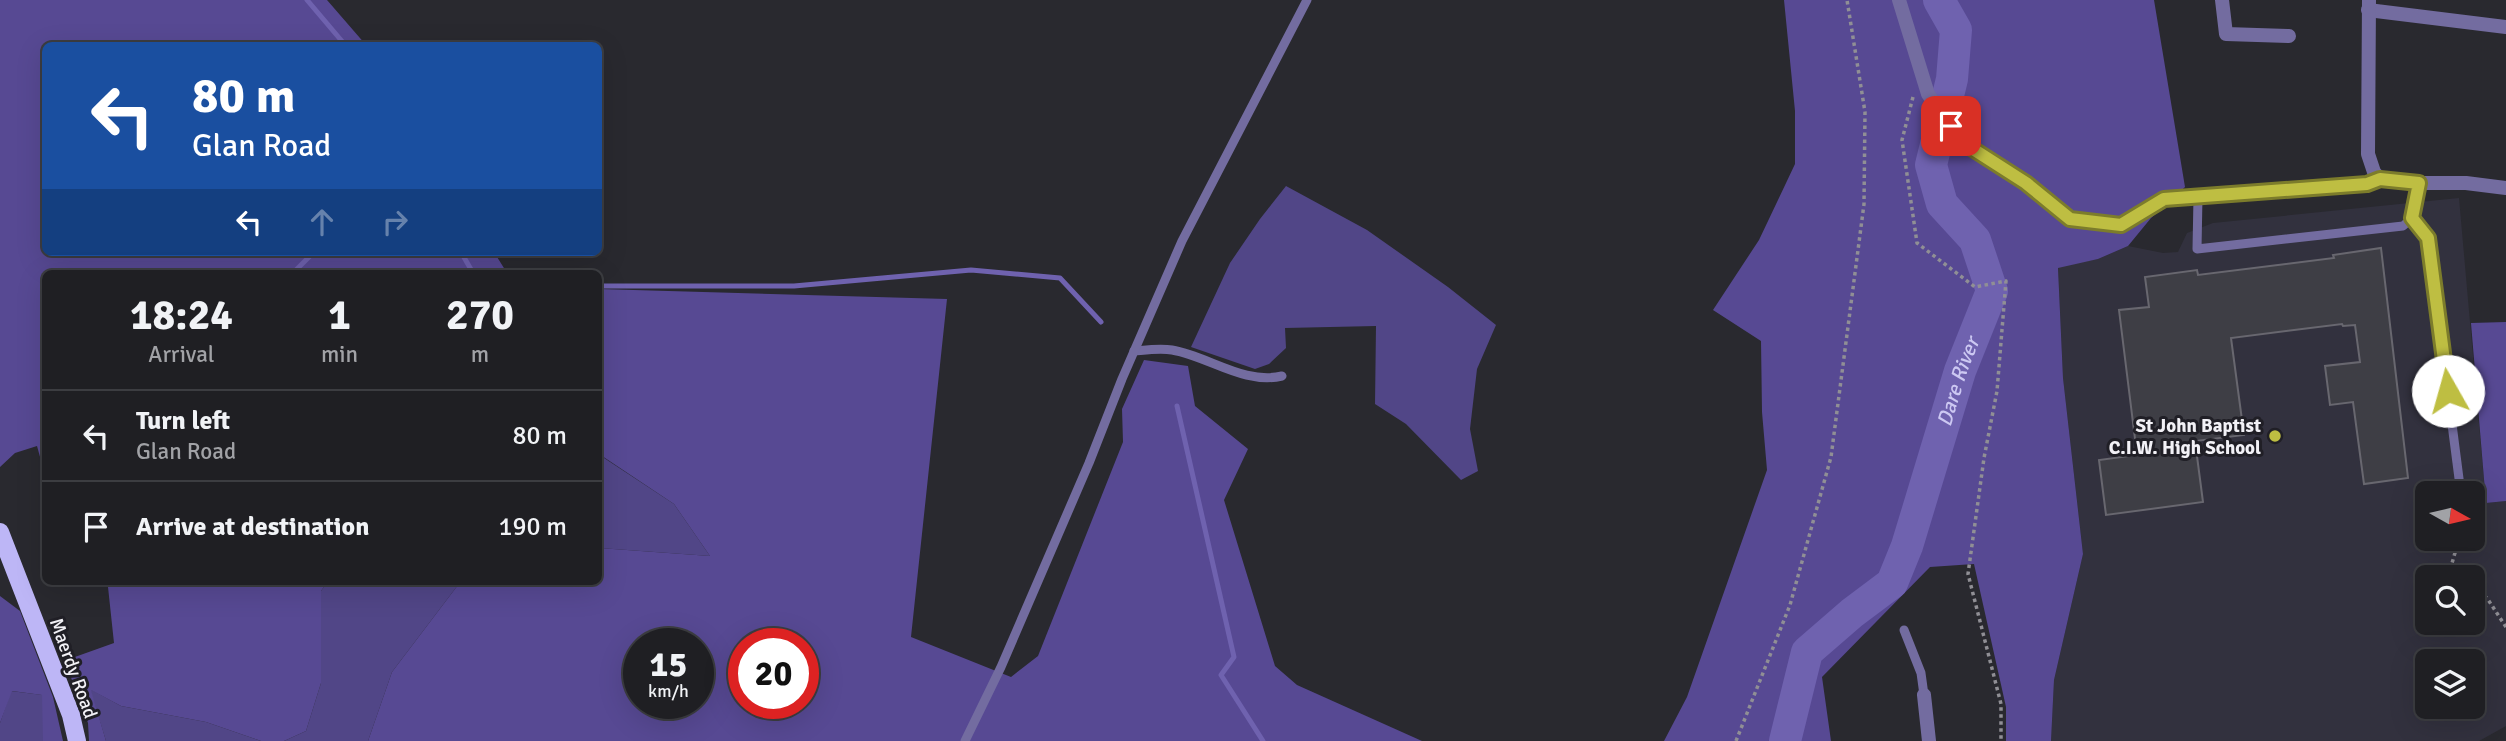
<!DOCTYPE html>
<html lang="en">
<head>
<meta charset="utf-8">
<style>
  body { margin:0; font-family:Signika,sans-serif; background:#2c2c30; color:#f1f3f6; height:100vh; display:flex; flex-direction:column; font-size:26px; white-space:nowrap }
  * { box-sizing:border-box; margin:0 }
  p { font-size:23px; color:#a1a2a6 }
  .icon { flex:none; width:38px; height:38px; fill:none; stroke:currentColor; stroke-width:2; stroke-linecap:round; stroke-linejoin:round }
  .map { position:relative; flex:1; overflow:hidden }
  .panel { position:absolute; left:42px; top:270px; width:560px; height:315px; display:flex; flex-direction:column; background:#1f1f23; border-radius:10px; box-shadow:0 7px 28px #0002,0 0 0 2px #3c3d41 }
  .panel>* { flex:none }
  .top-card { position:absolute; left:42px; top:42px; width:560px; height:214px; border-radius:10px; box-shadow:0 7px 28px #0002,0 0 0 2px #3c3d41; background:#1a4fa0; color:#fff; overflow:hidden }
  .needle { width:46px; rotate:98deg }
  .tools { position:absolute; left:2415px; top:481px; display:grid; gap:14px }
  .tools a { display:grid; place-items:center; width:70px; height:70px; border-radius:10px; background:#1f1f23; box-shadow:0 7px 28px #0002,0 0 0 2px #3c3d41; font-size:35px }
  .speed { position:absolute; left:623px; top:628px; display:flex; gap:14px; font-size:35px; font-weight:700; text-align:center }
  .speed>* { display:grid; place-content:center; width:91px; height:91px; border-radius:50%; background:#1f1f23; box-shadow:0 7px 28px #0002,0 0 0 2px #3c3d41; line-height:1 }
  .speed small { font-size:18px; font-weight:400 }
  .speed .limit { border:10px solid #d22; background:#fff; color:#111 }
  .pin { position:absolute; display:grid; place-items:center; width:60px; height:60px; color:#fff; margin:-30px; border-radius:14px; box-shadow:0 4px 10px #0006 }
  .me { position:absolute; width:77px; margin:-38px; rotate:353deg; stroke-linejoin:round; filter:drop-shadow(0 0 5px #0008) }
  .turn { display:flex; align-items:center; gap:24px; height:147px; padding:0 35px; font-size:32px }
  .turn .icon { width:91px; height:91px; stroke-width:2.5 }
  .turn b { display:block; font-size:49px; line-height:60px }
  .lanes { display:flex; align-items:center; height:66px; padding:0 35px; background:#0003; justify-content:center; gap:35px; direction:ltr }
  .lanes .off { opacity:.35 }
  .eta { display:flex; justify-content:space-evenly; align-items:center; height:119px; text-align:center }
  .eta b { font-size:42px; font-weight:700; line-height:49px }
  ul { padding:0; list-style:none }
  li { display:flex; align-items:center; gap:21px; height:91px; padding:0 35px; border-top:2px solid #3c3d41 }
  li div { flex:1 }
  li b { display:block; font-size:26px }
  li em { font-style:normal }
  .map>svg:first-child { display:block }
</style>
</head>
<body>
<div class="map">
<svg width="2506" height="741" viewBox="0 0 2506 741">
  <rect width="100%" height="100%" fill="#29292f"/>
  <path fill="#32313e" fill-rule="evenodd" d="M2459,198L2486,503L2506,501V726L2479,741H2051L2054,680L2083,554L2063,378L2058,267L2098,259L2128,246L2163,253L2178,252L2187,233L2213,223ZM2427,494H2473V539H2427ZM2427,578H2473V623H2427ZM2427,662H2473V707H2427Z"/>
  <g fill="#514687">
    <polygon points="1286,186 1367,230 1448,287 1496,325 1477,369 1470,429 1478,471 1461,480 1406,424 1375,404 1376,326 1285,328 1286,348 1269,364 1255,369 1191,347 1230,263 1260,219"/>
    <polygon points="598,454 674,504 710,556 599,548"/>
    <polygon points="328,581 461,581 392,672 368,741 284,741 306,731 321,683 321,591"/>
    <polygon points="90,689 121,706 206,722 261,741 106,741"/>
    <polygon points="11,691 43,695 43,741 0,741 0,723"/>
  </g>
  <g fill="#574993" fill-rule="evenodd">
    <polygon points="0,0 327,0 366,45 46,46 46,252 494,252 507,273 46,273 45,475 37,446 15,453 0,467"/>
    <polygon points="1784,0 2154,0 2185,187 2151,218 2128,246 2098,259 2058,268 2063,378 2083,554 2054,680 2051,741 2006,741 2006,707 1974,564 1930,567 1822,677 1831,741 1664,741 1687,697 1767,470 1762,412 1761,341 1713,310 1759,240 1795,164 1795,111"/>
    <path d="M599,289L947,299L911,637L1011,677L1038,656L1123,442L1122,409L1144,360L1188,366L1195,406L1248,449L1224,500L1275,666L1297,685L1422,741H368L392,672L461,581H598L599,548L710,556L674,504L599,454ZM639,644H698V704H639ZM744,644H803V704H744Z"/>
    <polygon points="2506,322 2506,501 2486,503 2471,323"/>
    <polygon points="105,581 328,581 321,591 321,683 306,731 284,741 261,741 206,722 121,706 91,690 106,741 89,741 88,723 63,656 72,658 114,643 108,587"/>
    <polygon points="0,596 20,611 53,697 63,741 43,741 42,695 12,691 0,723"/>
  </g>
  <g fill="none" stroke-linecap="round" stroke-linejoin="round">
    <g stroke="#6f62af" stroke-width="5">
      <polyline points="307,0 346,46"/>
      <polyline points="461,252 473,273"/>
      <polyline points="293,273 314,252"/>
      <polyline points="598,286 794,286 971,270 1060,278 1101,322"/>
      <polyline points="1177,406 1234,657 1221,675 1263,741"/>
    </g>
    <path stroke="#6f62af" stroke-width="32" id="s1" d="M1785,741L1807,652L1852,613L1892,583L1907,546L1960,371L1992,291L1975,240L1942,204L1931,165L1952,79L1956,30L1939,0"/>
  </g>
  <polygon fill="#3e3e45" stroke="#68676f" stroke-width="2" points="2381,248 2408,478 2364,484 2353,402 2330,405 2325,366 2360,362 2355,325 2343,326 2342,324 2231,338 2244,435 2195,441 2203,502 2106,515 2099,460 2137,455 2119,310 2149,307 2145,277 2197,270 2198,275 2334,258 2333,255"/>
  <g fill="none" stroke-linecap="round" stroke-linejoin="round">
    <g stroke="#908f95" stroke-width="3.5" stroke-dasharray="3.5 3.5" stroke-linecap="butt">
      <polyline points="1913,97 1902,140 1917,243 1975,287 2006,281 1997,391 1984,458 1968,574 2001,704 2001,741"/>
      <polyline points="2459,539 2450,570 2460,578"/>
      <polyline points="2473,587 2487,598 2506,627"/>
      <polyline points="1736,741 1790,605 1831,457 1864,204 1865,112 1847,0"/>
    </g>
    <g stroke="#736ca0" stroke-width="9">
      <polyline points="2198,197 2197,249 2403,226 2412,218 2419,183"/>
      <polyline points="2412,218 2428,238 2461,494"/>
      <path d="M1134,351C1146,350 1160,348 1172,350C1208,356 1244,385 1282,376"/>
      <polyline points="1904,630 1921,673 1924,695"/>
      <polyline points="965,741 1001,667 1089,463 1122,379 1182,241 1307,0"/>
    </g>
    <g stroke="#736ca0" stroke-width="14">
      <polyline points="1899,0 1928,94 1962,142 2026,183 2070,219 2121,224 2164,199 2367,184 2380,179"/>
      <polyline points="2222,0 2226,34 2289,36"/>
      <polyline points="2368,10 2506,27"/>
      <polyline points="1924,695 1929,741"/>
    </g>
    <polyline stroke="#736ca0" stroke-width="14" points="2369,0 2368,154 2374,172 2380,179 2404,183 2466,183 2506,188"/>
    <polyline stroke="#bdb6f6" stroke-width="18" points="0,532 71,715 77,741"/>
  </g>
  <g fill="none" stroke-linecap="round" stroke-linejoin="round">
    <g stroke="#7c7c2b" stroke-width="18">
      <polyline id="route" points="1951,126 1962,142 2026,183 2070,219 2121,225 2164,199 2367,184 2380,179 2419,183 2412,218 2428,238 2448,391"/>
    </g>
    <use href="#route" stroke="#bebe42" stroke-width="12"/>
  </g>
  <circle fill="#bebe42" stroke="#201f26" stroke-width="2.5" cx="2275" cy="436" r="7"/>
  <g text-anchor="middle" stroke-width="6" stroke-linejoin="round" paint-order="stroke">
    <g font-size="19" font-weight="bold" fill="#f2f1f6" stroke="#201f26" text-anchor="end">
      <text x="2261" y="432">St John Baptist<tspan x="2261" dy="22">C.I.W. High School</tspan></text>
    </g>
    <g font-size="19" fill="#f2f1f6" stroke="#201f26">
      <text transform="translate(74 668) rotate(70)" y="7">Maerdy Road</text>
    </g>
    <g font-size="21" font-style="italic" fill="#ccc8f2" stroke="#201f26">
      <text dy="7" stroke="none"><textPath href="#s1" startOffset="413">Dare River</textPath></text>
    </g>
  </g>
</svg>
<div class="tools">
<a><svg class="needle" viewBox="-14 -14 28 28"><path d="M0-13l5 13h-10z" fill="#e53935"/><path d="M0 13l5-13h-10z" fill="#a1a2a6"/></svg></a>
<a><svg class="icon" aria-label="search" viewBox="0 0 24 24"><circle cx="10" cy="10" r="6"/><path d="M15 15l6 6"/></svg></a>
<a><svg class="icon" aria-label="layers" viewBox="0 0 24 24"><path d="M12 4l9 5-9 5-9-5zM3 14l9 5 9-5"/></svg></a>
</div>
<div class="speed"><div>15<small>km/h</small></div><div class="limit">20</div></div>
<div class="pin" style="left:1951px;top:126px;background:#d93025"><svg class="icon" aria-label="arrive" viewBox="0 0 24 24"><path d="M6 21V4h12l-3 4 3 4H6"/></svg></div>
<svg class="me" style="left:2448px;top:391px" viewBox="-20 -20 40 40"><circle r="19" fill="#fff"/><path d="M0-13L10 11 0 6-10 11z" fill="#bebe42"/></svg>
<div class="top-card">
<div class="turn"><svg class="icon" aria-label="left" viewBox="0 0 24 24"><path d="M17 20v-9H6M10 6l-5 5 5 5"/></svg><div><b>80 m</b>Glan Road</div></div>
<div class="lanes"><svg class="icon" aria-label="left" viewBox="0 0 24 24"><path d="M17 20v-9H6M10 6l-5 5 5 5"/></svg><svg class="icon off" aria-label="ahead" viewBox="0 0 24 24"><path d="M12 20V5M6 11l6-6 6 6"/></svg><svg class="icon off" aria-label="right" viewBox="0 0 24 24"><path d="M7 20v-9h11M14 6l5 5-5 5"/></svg></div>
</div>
<section class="panel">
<div class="eta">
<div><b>18:24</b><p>Arrival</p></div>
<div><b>1</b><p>min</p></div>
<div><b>270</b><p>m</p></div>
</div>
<ul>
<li><svg class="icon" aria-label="left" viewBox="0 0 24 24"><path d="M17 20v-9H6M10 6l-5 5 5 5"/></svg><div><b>Turn left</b><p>Glan Road</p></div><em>80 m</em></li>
<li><svg class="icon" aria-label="arrive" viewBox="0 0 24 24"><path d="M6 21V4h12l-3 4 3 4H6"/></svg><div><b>Arrive at destination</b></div><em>190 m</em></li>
</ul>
</section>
</div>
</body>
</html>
